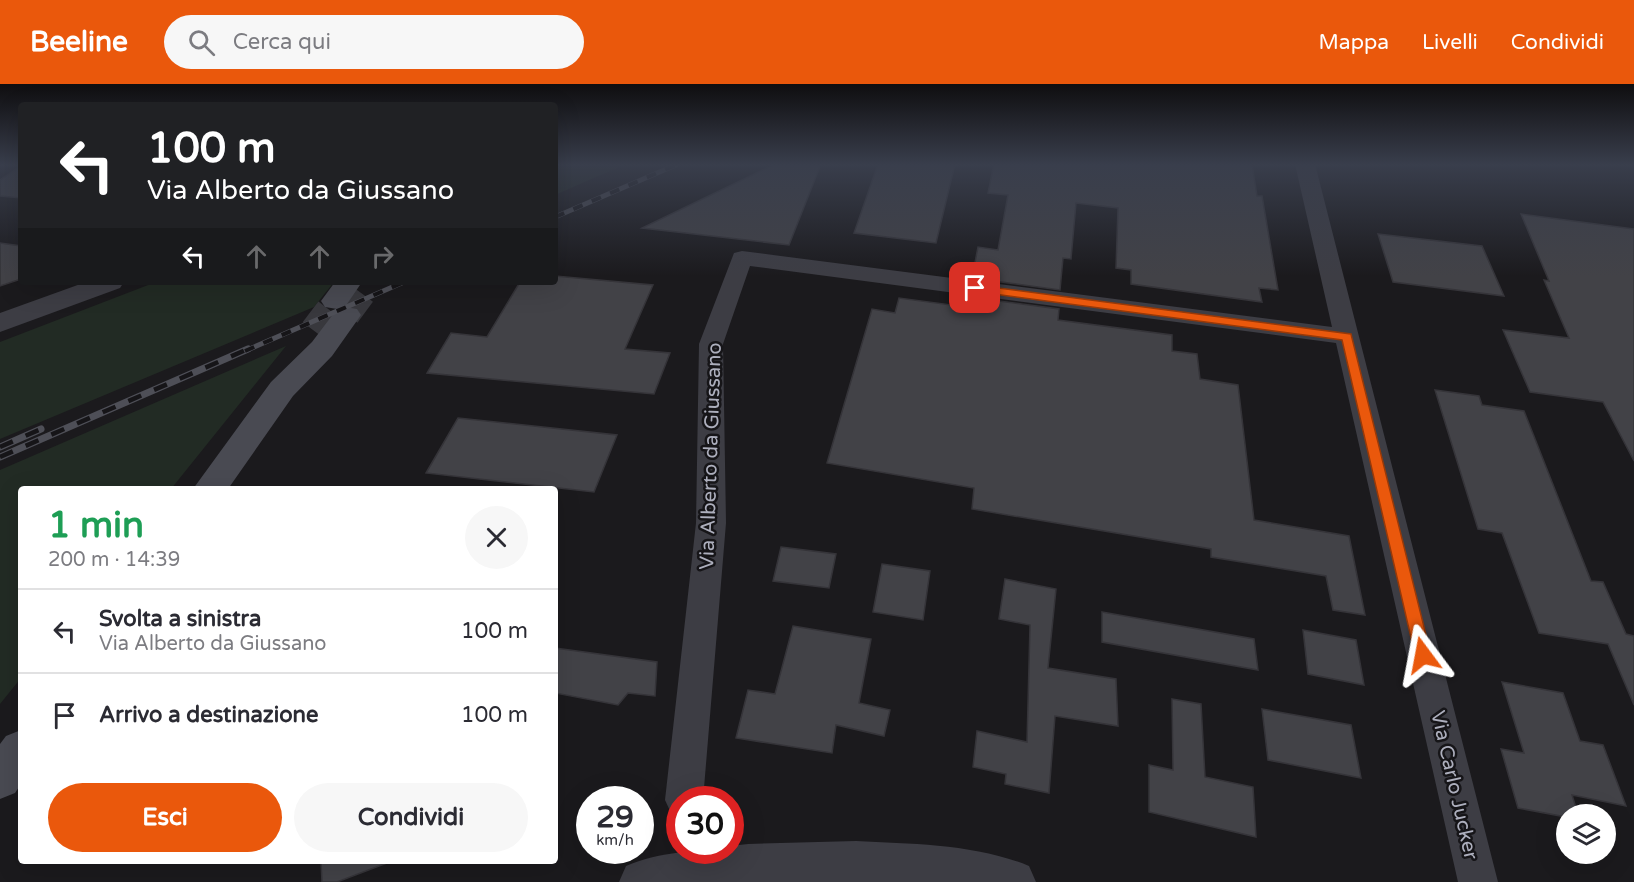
<!DOCTYPE html>
<html lang="it">
<head>
<meta charset="utf-8">
<style>
  body { margin:0; font-family:"Varela Round",sans-serif; background:#f7f7f7; color:#2b2b33; height:100vh; display:flex; flex-direction:column; font-size:22px; white-space:nowrap }
  * { box-sizing:border-box; margin:0 }
  p { font-size:20px; color:#7c7c81 }
  .icon { flex:none; width:33px; height:33px; fill:none; stroke:currentColor; stroke-width:2; stroke-linecap:round; stroke-linejoin:round }
  .map { position:relative; flex:1; overflow:hidden }
  .panel { position:absolute; left:18px; top:402px; width:540px; height:378px; display:flex; flex-direction:column; background:#fff; border-radius:6px; box-shadow:0 6px 24px #0002 }
  .panel>* { flex:none }
  .top-card { position:absolute; left:18px; top:18px; width:540px; height:183px; border-radius:6px; box-shadow:0 6px 24px #0002; background:#202124; color:#fff; overflow:hidden }
  .fabs { position:absolute; left:1556px; top:720px; display:grid; gap:12px }
  .fabs a { display:grid; place-items:center; width:60px; height:60px; border-radius:50%; background:#fff; box-shadow:0 6px 24px #0002; font-size:30px }
  .speed { position:absolute; left:576px; top:702px; display:flex; gap:12px; font-size:30px; font-weight:700; text-align:center }
  .speed>* { display:grid; place-content:center; width:78px; height:78px; border-radius:50%; background:#fff; box-shadow:0 6px 24px #0002; line-height:1 }
  .speed small { font-size:15px; font-weight:400 }
  .speed .limit { border:9px solid #d22; background:#fff; color:#111 }
  .pin { position:absolute; display:grid; place-items:center; width:51px; height:51px; color:#fff; margin:-26px; border-radius:12px; box-shadow:0 3px 9px #0006 }
  .me { position:absolute; width:66px; margin:-33px; rotate:347deg; stroke-linejoin:round; filter:drop-shadow(0 0 4px #0008) }
  .turn { display:flex; align-items:center; gap:21px; height:126px; padding:0 30px; font-size:27px }
  .turn .icon { width:78px; height:78px; stroke-width:2.5 }
  .turn b { display:block; font-size:42px; line-height:51px }
  .lanes { display:flex; align-items:center; height:57px; padding:0 30px; background:#0003; justify-content:center; gap:30px; direction:ltr }
  .lanes .off { opacity:.35 }
  .round { display:grid; place-items:center; flex:none; width:63px; height:63px; border-radius:32px; background:#f7f7f7 }
  .summary { display:flex; align-items:center; justify-content:space-between; height:102px; padding:0 30px }
  h1 { font-size:36px; font-weight:700; line-height:45px; color:#1e9e55 }
  .button { display:flex; gap:12px; margin-top:auto; padding:12px 30px }
  .button a { flex:1; height:69px; border-radius:36px; background:#ea580c; color:#fff; font-size:24px; font-weight:700; line-height:69px; text-align:center }
  .button a+a { background:#f7f7f7; color:#2b2b33 }
  ul { padding:0; list-style:none }
  li { display:flex; align-items:center; gap:18px; height:84px; padding:0 30px; border-top:2px solid #e1e1e2 }
  li div { flex:1 }
  li b { display:block; font-size:22px }
  li em { font-style:normal }
  header { display:flex; align-items:center; gap:36px; box-sizing:border-box; height:84px; padding:0 30px; background:#ea580c; color:#fff }
  header strong { font-size:28px }
  nav { display:flex; gap:33px; margin-inline-start:auto; font-size:21px }
  .search { width:420px; height:54px; background:#f7f7f7; display:flex; align-items:center; gap:15px; box-sizing:border-box; padding:0 21px; border-radius:33px; color:#7c7c81; font-size:22px }
  .map>svg:first-child { display:block }
</style>
</head>
<body>
<header>
<strong>Beeline</strong>
<div class="search"><svg class="icon" aria-label="search" viewBox="0 0 24 24"><circle cx="10" cy="10" r="6"/><path d="M15 15l6 6"/></svg>Cerca qui</div>
<nav><a>Mappa</a><a>Livelli</a><a>Condividi</a></nav>
</header>
<div class="map">
<svg width="1634" height="798" viewBox="0 0 1634 798">
  <rect width="100%" height="100%" fill="#1b1a1d"/>
  <g fill="#222b24">
    <polygon points="555,80 626,80 555,111"/>
    <polygon points="156,198 334,198 314,223 0,355 0,258"/>
    <polygon points="286,262 171,405 21,405 21,594 0,620 0,386"/>
  </g>
  <g fill="#424247" stroke="#353439" stroke-width="1.5">
    <polygon points="775,80 821,80 789,161 642,144"/>
    <polygon points="878,80 955,80 936,159 854,149"/>
    <polygon points="994,80 1252,80 1257,112 1262,112 1278,206 1259,204 1262,218 1131,200 1131,186 1116,184 1118,124 1076,119 1071,175 1063,174 1060,206 972,194 978,163 998,166 1008,111 988,109"/>
    <polygon points="21,82 21,114 0,112 0,96"/>
    <polygon points="1521,130 1634,145 1634,377 1603,318 1530,308 1503,246 1569,254 1544,196 1549,197"/>
    <polygon points="1378,150 1482,162 1504,212 1393,198"/>
    <polygon points="0,159 21,162 21,195 0,202"/>
    <polygon points="555,192 653,201 625,265 670,269 654,310 427,289 451,249 487,253 520,198 555,198"/>
    <polygon points="968,213 1059,225 1058,236 1172,251 1172,267 1197,270 1200,295 1238,301 1254,436 1349,452 1365,531 1333,526 1326,492 1211,473 1211,465 972,425 974,404 827,379 872,225 895,229 899,214 966,223"/>
    <polygon points="1435,306 1479,312 1482,321 1524,327 1591,497 1603,498 1626,550 1634,552 1634,621 1608,560 1539,549 1502,449 1478,445"/>
    <polygon points="458,334 617,351 594,408 426,389"/>
    <polygon points="781,463 836,470 829,504 773,497"/>
    <polygon points="882,480 930,487 923,536 873,528"/>
    <polygon points="1005,495 1056,505 1048,584 1116,595 1118,642 1055,632 1049,709 1005,700 1006,690 973,683 977,647 1027,658 1030,541 999,535"/>
    <polygon points="1102,528 1254,555 1258,586 1102,558"/>
    <polygon points="793,542 871,555 859,619 890,626 884,652 836,641 832,669 736,654 748,606 775,610"/>
    <polygon points="1303,546 1356,556 1364,601 1308,590"/>
    <polygon points="555,564 657,578 655,612 628,609 618,621 555,609"/>
    <polygon points="1502,598 1563,609 1580,657 1603,661 1626,722 1572,711 1578,730 1566,730 1566,733 1518,724 1501,665 1524,669"/>
    <polygon points="1172,615 1201,620 1205,693 1253,703 1256,753 1149,728 1149,681 1173,686"/>
    <polygon points="1262,625 1351,641 1361,694 1268,676"/>
    <polygon points="321,777 387,777 387,779 337,798 322,798"/>
  </g>
  <g fill="none" stroke-linecap="round" stroke-linejoin="round">
    <g stroke="#38383d" stroke-width="26" stroke-dasharray="26 13" stroke-linecap="butt">
      <polyline points="347,231 367,204"/>
      <polyline points="313,246 335,217"/>
    </g>
    <polygon fill="#3d3d44" fill-rule="evenodd" points="1295,80 1315,80 1498,798 1458,798 1336,259 750,182 723,260 726,439 703,716 680,716 680,733 671,729 665,716 696,439 699,260 734,169 742,167 1332,243"/>
    <g fill="#3d3d44" fill-rule="evenodd">
      <polygon points="86,198 124,198 120,204 0,248 0,229"/>
      <path d="M856,757C913,760 976,760 1029,782L1036,798H619L626,782C659,768 695,766 730,766V762L748,760Z"/>
    </g>
    <g fill="#494a52" fill-rule="evenodd">
      <polygon points="335,198 362,198 345,223 357,225 361,231 332,272 293,312 228,405 193,405 271,298 312,258 337,225 325,223 321,217"/>
      <polygon points="21,646 21,700 15,709 0,715 0,660 6,652"/>
    </g>
    <g stroke="#4e4f57" stroke-width="5">
      <g id="rail-far1">
        <polyline points="555,133 678,80"/>
        <polyline points="245,267 404,198"/>
      </g>
    </g>
    <g stroke="#4e4f57" stroke-width="7">
      <g id="rail">
        <polyline points="0,363 41,345"/>
        <polyline points="0,373 248,265"/>
      </g>
    </g>
    <use href="#rail-far1" stroke="#161518" stroke-width="4" stroke-dasharray="10" stroke-linecap="butt"/>
    <use href="#rail" stroke="#161518" stroke-width="4.5" stroke-dasharray="14" stroke-linecap="butt"/>
  </g>
  <linearGradient id="sky" x2="0" y2="1"><stop stop-color="#0f0e10"/><stop offset="0.42" stop-color="#393e4c"/><stop offset="1" stop-color="#393e4c" stop-opacity="0"/></linearGradient>
  <rect width="1634" height="192" fill="url(#sky)"/>
  <polygon fill="#ea580c" stroke="#983908" stroke-width="1.5" points="975,201 1351,250 1431,571 1429,576 1423,578 1418,576 1415,571 1342,256 971,207 969,204"/>
  <g text-anchor="middle" stroke-width="5" stroke-linejoin="round" paint-order="stroke">
    <g font-size="20" fill="#adafbd" stroke="#161518">
      <text transform="translate(710 372) rotate(-88)" y="7">Via Alberto da Giussano</text>
      <text transform="translate(1455 701) rotate(77)" y="7">Via Carlo Jucker</text>
    </g>
  </g>
</svg>
<div class="fabs">
<a><svg class="icon" aria-label="layers" viewBox="0 0 24 24"><path d="M12 4l9 5-9 5-9-5zM3 14l9 5 9-5"/></svg></a>
</div>
<div class="speed"><div>29<small>km/h</small></div><div class="limit">30</div></div>
<div class="pin" style="left:975px;top:204px;background:#d93025"><svg class="icon" aria-label="arrive" viewBox="0 0 24 24"><path d="M6 21V4h12l-3 4 3 4H6"/></svg></div>
<svg class="me" style="left:1423px;top:571px" viewBox="-20 -20 40 40"><path d="M0-17L14 15 0 8-14 15z" fill="#ea580c" stroke="#fff" stroke-width="4"/></svg>
<div class="top-card">
<div class="turn"><svg class="icon" aria-label="left" viewBox="0 0 24 24"><path d="M17 20v-9H6M10 6l-5 5 5 5"/></svg><div><b>100 m</b>Via Alberto da Giussano</div></div>
<div class="lanes"><svg class="icon" aria-label="left" viewBox="0 0 24 24"><path d="M17 20v-9H6M10 6l-5 5 5 5"/></svg><svg class="icon off" aria-label="ahead" viewBox="0 0 24 24"><path d="M12 20V5M6 11l6-6 6 6"/></svg><svg class="icon off" aria-label="ahead" viewBox="0 0 24 24"><path d="M12 20V5M6 11l6-6 6 6"/></svg><svg class="icon off" aria-label="right" viewBox="0 0 24 24"><path d="M7 20v-9h11M14 6l5 5-5 5"/></svg></div>
</div>
<section class="panel">
<div class="summary"><div><h1>1 min</h1><p>200 m · 14:39</p></div><a class="round"><svg class="icon" aria-label="close" viewBox="0 0 24 24"><path d="M6 6l12 12M18 6L6 18"/></svg></a></div>
<ul>
<li><svg class="icon" aria-label="left" viewBox="0 0 24 24"><path d="M17 20v-9H6M10 6l-5 5 5 5"/></svg><div><b>Svolta a sinistra</b><p>Via Alberto da Giussano</p></div><em>100 m</em></li>
<li><svg class="icon" aria-label="arrive" viewBox="0 0 24 24"><path d="M6 21V4h12l-3 4 3 4H6"/></svg><div><b>Arrivo a destinazione</b></div><em>100 m</em></li>
</ul>
<div class="button"><a>Esci</a><a>Condividi</a></div>
</section>
</div>
</body>
</html>
